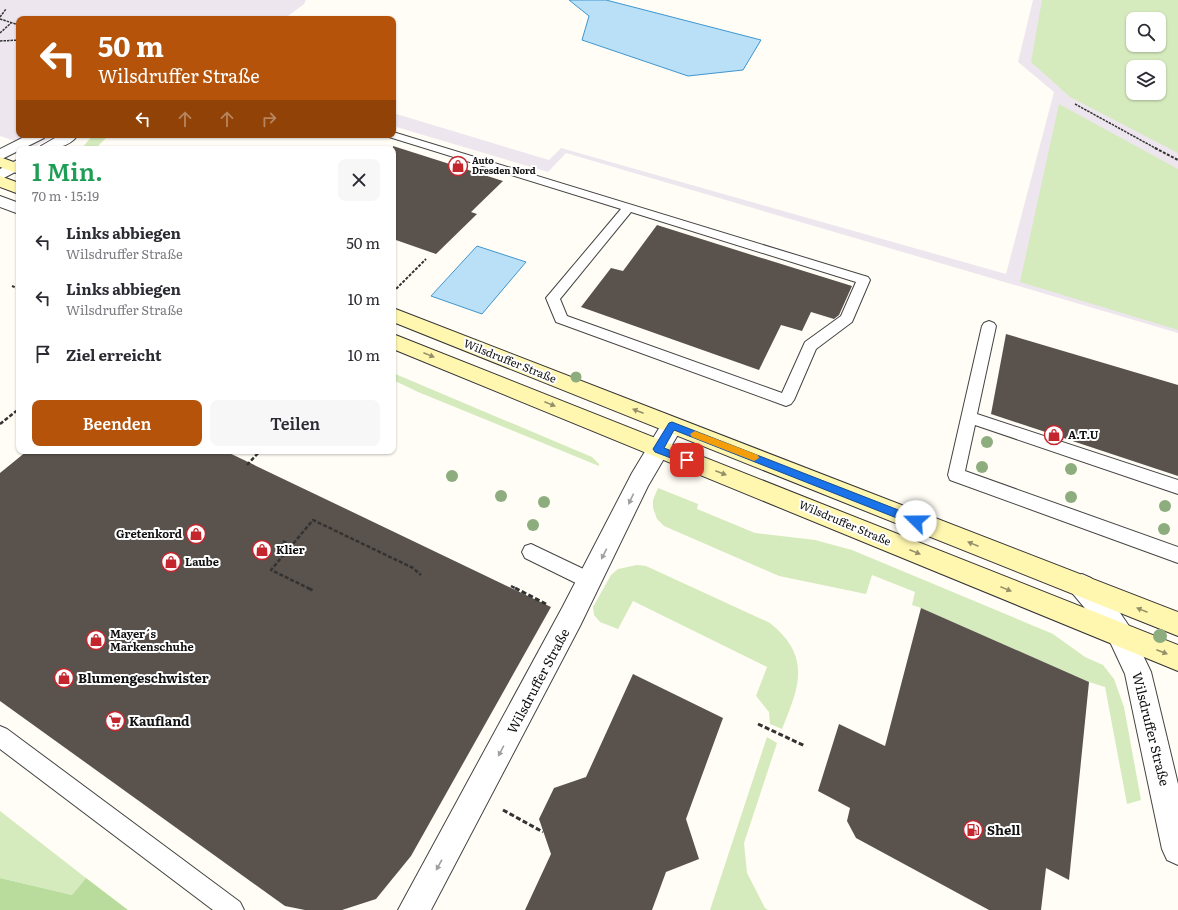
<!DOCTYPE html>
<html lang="de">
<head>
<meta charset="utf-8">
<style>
  body { margin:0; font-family:Literata,serif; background:#f7f7f7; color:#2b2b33; height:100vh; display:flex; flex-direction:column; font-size:15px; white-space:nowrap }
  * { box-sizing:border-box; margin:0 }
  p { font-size:13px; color:#7c7c81 }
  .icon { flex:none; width:22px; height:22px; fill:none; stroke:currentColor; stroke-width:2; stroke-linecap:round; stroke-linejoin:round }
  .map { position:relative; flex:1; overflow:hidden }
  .sheet { position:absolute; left:16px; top:146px; width:380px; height:308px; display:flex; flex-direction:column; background:#fff; border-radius:8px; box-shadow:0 1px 3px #0004 }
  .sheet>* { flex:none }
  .banner { position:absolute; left:16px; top:16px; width:380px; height:122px; border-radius:8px; box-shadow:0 1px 3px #0004; background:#b45309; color:#fff; overflow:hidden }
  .tools { position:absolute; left:1126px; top:12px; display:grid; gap:8px }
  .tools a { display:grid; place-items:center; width:40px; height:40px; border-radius:8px; background:#fff; box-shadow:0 1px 3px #0004; font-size:20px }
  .pin { position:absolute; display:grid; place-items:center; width:34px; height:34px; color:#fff; margin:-17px; border-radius:8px; box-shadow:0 2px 6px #0006 }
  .me { position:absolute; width:44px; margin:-22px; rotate:292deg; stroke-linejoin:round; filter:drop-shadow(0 0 3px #0008) }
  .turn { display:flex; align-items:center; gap:14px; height:84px; padding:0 16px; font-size:18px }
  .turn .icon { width:52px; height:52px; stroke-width:2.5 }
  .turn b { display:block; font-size:28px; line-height:34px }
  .lanes { display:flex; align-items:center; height:38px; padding:0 16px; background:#0003; justify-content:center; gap:20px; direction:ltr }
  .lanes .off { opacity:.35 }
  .round { display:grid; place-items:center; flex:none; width:42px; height:42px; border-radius:8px; background:#f7f7f7 }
  .headline { display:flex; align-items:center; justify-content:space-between; height:68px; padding:0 16px }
  h1 { font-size:24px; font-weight:600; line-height:30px; color:#1e9e55 }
  .action { display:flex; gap:8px; margin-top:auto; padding:8px 16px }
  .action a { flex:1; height:46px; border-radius:8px; background:#b45309; color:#fff; font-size:16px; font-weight:600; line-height:46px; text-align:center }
  .action a+a { background:#f7f7f7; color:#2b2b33 }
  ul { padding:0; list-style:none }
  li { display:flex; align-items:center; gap:12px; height:56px; padding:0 16px }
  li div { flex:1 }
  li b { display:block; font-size:15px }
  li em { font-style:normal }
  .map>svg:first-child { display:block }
</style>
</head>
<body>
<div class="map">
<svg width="1178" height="910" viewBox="0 0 1178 910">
  <rect width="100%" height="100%" fill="#fffdf5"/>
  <g fill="#eee6ef" fill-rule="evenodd">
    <polygon points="0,0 306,0 304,4 284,19 19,19 19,135 57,135 34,147 0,136"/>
    <path d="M1033,0H1178V333L566,153L548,172L393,126V113L549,160L561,148L1006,274L1054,92L1018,62ZM1133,19H1159V45H1133ZM1133,67H1159V93H1133Z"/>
  </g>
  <g fill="#d5ebbd" fill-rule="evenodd">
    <path d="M1042,0H1178V153L1070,97L1031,62ZM1133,19H1159V45H1133ZM1133,67H1159V93H1133Z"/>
    <polygon points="1059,104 1178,169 1178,330 1020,282"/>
    <polygon points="93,135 109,135 95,149 81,149"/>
    <polygon points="393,373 592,457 599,464 599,466 418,392 393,380"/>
    <polygon points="658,488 698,504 697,509 755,533 815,540 852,550 1053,634 1085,657 1103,665 1114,679 1124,707 1141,800 1127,804 1105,687 1089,682 921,608 912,605 915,592 872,575 866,594 779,576 664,526 657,519 653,508 653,500"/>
    <path d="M637,565L646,566L770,623C812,657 799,687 782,729L770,724L769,712L756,696L767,667L633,601L618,629L600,622L594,615L593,607L611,575L618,569Z"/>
    <polygon points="767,737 777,743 744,843 747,873 765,908 768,910 710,910"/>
    <polygon points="0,811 86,878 72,895 0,878"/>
  </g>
  <polygon fill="#b9dc9c" points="0,878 72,895 86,878 128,910 0,910"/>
  <g fill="#b9e0f7" stroke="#3f96cf">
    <polygon points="569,0 606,0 761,40 743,70 688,76 582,40 589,16"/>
    <polygon points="477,246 526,262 482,314 431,296"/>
  </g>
  <g fill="#5a524d">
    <polygon points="393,146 503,181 471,212 477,214 436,254 393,239"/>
    <polygon points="657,225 752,255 852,286 839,315 834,319 811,312 802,331 781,325 759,370 581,307 611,268 623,271"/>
    <polygon points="1006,334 1178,385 1178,476 991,414"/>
    <polygon points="27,451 225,451 551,607 411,856 376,899 342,910 305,910 285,906 0,701 0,473"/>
    <polygon points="921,608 1089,682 1069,880 1046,868 1041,910 989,910 856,838 847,821 850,808 818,791 839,724 885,746"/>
    <polygon points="633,674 723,718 686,819 699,859 666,872 652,910 525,910 551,854 539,819 554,788 586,777"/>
  </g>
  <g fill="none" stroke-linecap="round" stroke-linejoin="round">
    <g stroke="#444" stroke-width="2">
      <g id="service">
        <path d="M393,132L868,277L870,280L852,322L816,349L794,400L791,404L786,406L556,322L546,298L621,209L389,137L388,135H393ZM631,212L856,282L841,316L805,342L782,393L567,316L560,299Z"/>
        <polygon points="989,321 994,323 996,326 977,414 1178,480 1178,494 975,425 965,471 1178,547 1178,563 950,480 948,475 982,326 984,323"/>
        <polygon points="531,544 596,575 599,581 596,587 590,589 584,587 525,558 522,552 525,546"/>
        <polygon points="0,726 7,729 240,902 244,910 213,910 0,749"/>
      </g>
    </g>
    <g stroke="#444" stroke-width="2">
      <g id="minor">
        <polygon points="28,135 46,135 44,138 0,160 0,149"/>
        <path d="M60,135H78C69,148 52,149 39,149L41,146Z"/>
        <polygon points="19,159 19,170 0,180 0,169"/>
        <polygon points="0,196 19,203 19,214 0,207"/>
        <polygon points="672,418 680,420 683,426 648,486 580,626 431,910 398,910 562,608 632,473 664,420"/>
        <polygon points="1082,574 1091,578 1112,601 1129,626 1151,672 1178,784 1178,865 1167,860 1162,849 1125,674 1111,644 1094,619 1073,594 1069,586 1073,578"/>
      </g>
    </g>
    <g stroke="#333" stroke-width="2">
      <g id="secondary">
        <polygon points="0,157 19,164 19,174 0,167"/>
        <polygon points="0,176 19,183 19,194 0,187"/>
        <polygon points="393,308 1178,612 1178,636 393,322"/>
        <polygon points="393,334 1178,645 1178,671 393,349"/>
      </g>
    </g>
    <g stroke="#333" stroke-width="1.5" stroke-dasharray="2.5 1" stroke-linecap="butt">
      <polyline points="0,17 6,9"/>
      <polyline points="0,19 19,25"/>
      <polyline points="0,33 11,23"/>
      <polyline points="0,41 19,40"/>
      <polyline points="1075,104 1157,149"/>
    </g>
    <g stroke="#333" stroke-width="2" stroke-dasharray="3 1.5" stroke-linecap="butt">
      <polyline points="1155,148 1178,160"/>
      <polyline points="12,286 19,289"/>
      <polyline points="393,292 426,259"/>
    </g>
    <g stroke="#333" stroke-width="2.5" stroke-dasharray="4 2" stroke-linecap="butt">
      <polyline points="0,424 19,409"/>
      <polyline points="247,465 260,451"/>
      <polyline points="283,541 292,546"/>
      <polyline points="511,586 517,589"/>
      <polyline points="310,589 271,570 313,520 413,568 421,575"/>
    </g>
    <g stroke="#333" stroke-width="3" stroke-dasharray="5 2.5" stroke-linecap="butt">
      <polyline points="308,588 314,591"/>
      <polyline points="515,588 546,604"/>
      <polyline points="758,724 805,746"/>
      <polyline points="503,810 543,832"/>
    </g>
    <use href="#service" fill="#fff" fill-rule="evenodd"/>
    <use href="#minor" fill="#fff" fill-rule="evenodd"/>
    <use href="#secondary" fill="#fff6b0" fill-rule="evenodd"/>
  </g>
  <g fill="#8dad7f">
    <circle cx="576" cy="377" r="5.5"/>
    <circle cx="987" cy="442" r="6"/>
    <circle cx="982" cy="467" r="6"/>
    <circle cx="1071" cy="469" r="6"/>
    <circle cx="452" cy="476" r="6"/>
    <circle cx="501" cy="496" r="6"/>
    <circle cx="1071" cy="497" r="6"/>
    <circle cx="544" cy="502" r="6"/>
    <circle cx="1165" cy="506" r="6"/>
    <circle cx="533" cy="525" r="6"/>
    <circle cx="1164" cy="529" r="6"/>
    <circle cx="1160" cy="636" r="7"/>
  </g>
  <defs><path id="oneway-solid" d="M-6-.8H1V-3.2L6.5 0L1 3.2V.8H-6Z"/></defs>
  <g fill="#948f68">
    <use href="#oneway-solid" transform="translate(429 355) rotate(22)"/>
    <use href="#oneway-solid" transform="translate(550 404) rotate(22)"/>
    <use href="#oneway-solid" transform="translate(638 411) rotate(-159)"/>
    <use href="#oneway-solid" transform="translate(721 473) rotate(21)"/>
    <use href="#oneway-solid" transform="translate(973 544) rotate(-158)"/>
    <use href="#oneway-solid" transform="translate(915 552) rotate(22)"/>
    <use href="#oneway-solid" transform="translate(1006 589) rotate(22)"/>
    <use href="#oneway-solid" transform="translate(1142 610) rotate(-158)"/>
    <use href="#oneway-solid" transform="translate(1162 652) rotate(21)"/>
  </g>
  <g fill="#a0a0a0">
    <use href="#oneway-solid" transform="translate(631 499) rotate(115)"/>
    <use href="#oneway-solid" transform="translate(604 554) rotate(117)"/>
    <use href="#oneway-solid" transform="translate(501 751) rotate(118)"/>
    <use href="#oneway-solid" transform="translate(439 865) rotate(119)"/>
  </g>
  <polygon fill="#1a73e8" stroke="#114b97" points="672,422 919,518 921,521 919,524 912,524 674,430 664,448 690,458 690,463 687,464 655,452 653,449 669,423"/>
  <polygon fill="#f59e0b" points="695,431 758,455 759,458 754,461 692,437 690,434"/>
  <defs>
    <g id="shop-ring" transform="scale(1)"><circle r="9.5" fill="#fff" stroke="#c4262e" stroke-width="1.5"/><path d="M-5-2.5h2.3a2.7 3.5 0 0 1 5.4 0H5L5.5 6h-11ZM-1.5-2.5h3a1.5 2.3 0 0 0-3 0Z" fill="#c4262e"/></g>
    <g id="supermarket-ring" transform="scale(1)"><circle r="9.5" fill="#fff" stroke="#c4262e" stroke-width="1.5"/><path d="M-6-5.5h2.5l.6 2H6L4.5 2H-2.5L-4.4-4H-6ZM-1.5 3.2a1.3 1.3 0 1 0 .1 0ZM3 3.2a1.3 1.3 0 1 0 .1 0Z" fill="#c4262e"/></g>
    <g id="fuel-ring" transform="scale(1)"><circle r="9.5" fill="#fff" stroke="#c4262e" stroke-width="1.5"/><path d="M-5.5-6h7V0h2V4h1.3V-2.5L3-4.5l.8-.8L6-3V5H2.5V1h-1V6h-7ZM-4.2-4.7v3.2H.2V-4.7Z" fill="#c4262e"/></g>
  </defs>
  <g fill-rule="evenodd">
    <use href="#shop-ring" x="458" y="166"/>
    <use href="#shop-ring" x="1054" y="435"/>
    <use href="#shop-ring" x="196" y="534"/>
    <use href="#shop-ring" x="262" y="550"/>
    <use href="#shop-ring" x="171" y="562"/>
    <use href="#shop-ring" x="96" y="640"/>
    <use href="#shop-ring" x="64" y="678"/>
    <use href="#supermarket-ring" x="115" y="721"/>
    <use href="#fuel-ring" x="973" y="830"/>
  </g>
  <g text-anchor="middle" stroke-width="4" stroke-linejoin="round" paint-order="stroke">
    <g font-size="9" font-weight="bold" fill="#111" stroke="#fff" text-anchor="start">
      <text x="472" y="164">Auto<tspan x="472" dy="10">Dresden Nord</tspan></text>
    </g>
    <g font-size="11" fill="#111" stroke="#fff">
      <text transform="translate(510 361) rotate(22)" y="4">Wilsdruffer Straße</text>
      <text transform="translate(845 523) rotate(23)" y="4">Wilsdruffer Straße</text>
    </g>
    <g font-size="11" font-weight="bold" fill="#111" stroke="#fff" text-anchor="start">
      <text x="1068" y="439">A.T.U</text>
      <text x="182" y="538" text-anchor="end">Gretenkord</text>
      <text x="276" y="554">Klier</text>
      <text x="185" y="566">Laube</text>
      <text x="110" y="638">Mayer´s<tspan x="110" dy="13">Markenschuhe</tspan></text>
    </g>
    <g font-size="13" font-weight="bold" fill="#111" stroke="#fff" text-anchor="start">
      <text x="78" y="683">Blumengeschwister</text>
      <text x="129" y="726">Kaufland</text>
      <text x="987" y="835">Shell</text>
    </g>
    <g font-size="13" fill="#111" stroke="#fff">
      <text transform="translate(538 681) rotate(-62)" y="5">Wilsdruffer Straße</text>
      <text transform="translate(1151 729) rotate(76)" y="5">Wilsdruffer Straße</text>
    </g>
  </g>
</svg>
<div class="tools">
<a><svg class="icon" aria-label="search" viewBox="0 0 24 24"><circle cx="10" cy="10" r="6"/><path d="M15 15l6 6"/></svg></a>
<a><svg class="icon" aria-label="layers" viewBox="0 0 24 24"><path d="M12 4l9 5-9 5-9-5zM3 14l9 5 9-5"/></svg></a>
</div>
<div class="pin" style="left:687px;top:460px;background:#d93025"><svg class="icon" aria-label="arrive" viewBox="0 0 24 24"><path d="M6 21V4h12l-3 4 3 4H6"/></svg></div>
<svg class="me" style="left:916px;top:521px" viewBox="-20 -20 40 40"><circle r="19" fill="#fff"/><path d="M0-13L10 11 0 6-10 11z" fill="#1a73e8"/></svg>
<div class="banner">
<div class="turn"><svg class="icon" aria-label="left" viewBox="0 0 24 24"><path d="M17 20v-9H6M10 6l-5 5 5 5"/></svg><div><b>50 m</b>Wilsdruffer Straße</div></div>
<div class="lanes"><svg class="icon" aria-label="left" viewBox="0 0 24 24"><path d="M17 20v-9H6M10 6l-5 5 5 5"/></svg><svg class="icon off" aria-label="ahead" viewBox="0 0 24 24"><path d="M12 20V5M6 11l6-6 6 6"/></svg><svg class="icon off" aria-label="ahead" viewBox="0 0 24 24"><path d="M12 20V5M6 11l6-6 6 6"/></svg><svg class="icon off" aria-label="right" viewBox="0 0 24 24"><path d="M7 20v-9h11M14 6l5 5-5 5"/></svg></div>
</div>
<section class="sheet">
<div class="headline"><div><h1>1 Min.</h1><p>70 m · 15:19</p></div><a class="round"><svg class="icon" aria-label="close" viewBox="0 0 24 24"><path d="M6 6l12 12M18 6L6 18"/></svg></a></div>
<ul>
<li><svg class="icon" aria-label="left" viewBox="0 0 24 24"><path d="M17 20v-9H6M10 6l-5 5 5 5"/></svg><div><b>Links abbiegen</b><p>Wilsdruffer Straße</p></div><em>50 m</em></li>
<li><svg class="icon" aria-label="left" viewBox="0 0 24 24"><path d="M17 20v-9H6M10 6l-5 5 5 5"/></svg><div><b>Links abbiegen</b><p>Wilsdruffer Straße</p></div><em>10 m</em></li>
<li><svg class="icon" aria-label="arrive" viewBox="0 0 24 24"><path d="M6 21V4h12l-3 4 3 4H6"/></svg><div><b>Ziel erreicht</b></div><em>10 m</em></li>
</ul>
<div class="action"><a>Beenden</a><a>Teilen</a></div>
</section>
</div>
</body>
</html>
